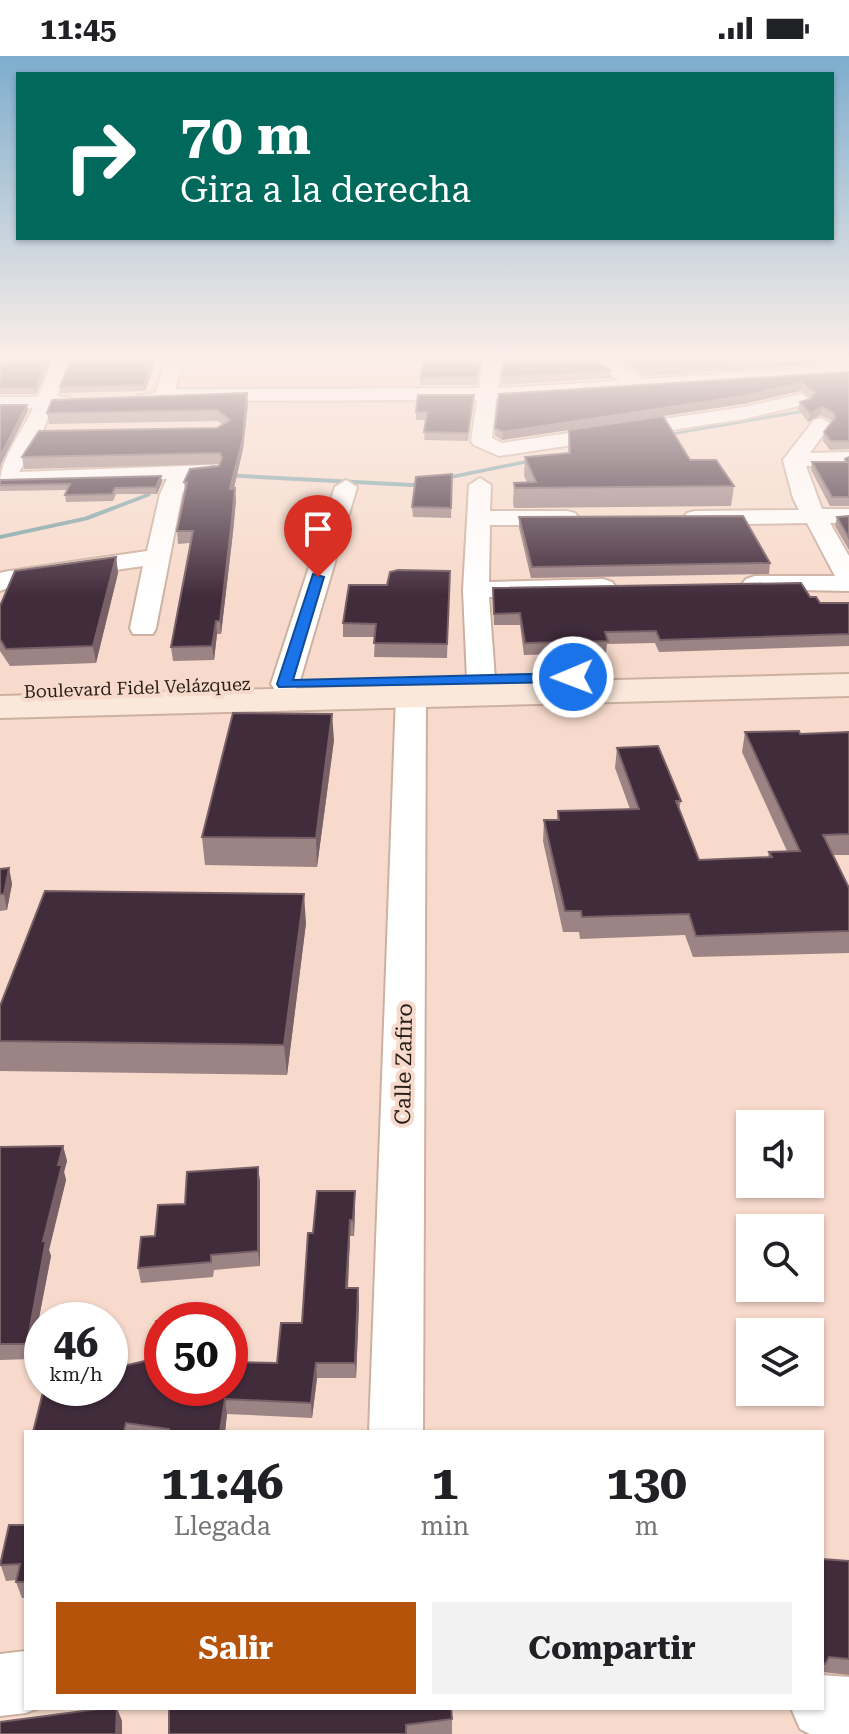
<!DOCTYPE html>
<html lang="es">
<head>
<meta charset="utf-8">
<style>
  body { margin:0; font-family:"Roboto Serif",serif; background:#f2f2f2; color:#202124; height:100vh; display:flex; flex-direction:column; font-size:30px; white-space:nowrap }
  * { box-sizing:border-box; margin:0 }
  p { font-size:26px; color:#757577 }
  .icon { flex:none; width:44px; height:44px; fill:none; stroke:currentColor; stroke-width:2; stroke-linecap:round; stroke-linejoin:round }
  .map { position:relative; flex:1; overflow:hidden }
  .details { position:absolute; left:24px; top:1374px; width:800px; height:280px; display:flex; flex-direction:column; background:#fff; border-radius:0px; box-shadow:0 2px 6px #0004 }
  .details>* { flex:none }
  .banner { position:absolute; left:16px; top:16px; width:818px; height:168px; border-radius:0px; box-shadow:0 2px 6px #0004; background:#00695c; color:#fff; overflow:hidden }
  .fabs { position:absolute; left:736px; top:1054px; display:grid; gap:16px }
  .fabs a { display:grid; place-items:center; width:88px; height:88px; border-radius:0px; background:#fff; box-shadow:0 2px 6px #0004; font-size:40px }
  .speed { position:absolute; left:24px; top:1246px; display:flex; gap:16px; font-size:40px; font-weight:700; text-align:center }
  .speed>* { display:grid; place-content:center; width:104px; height:104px; border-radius:50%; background:#fff; box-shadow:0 2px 6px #0004; line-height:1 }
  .speed small { font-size:20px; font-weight:400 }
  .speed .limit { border:12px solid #d22; background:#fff; color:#111 }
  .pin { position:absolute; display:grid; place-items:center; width:68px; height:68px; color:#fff; margin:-82px -34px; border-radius:50% 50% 50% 0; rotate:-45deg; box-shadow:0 0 8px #0007 }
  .pin .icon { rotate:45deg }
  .me { position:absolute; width:88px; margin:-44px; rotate:269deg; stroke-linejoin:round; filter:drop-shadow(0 0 6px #0008) }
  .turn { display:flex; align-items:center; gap:28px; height:168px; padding:0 32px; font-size:36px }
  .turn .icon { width:104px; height:104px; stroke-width:2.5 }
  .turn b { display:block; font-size:56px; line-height:68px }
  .eta { display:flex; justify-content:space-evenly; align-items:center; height:136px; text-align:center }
  .eta b { font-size:48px; font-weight:700; line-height:56px }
  .primary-button { display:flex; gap:16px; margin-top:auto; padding:16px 32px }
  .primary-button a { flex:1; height:92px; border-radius:0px; background:#b45309; color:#fff; font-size:32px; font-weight:700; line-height:92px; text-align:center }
  .primary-button a+a { background:#f2f2f2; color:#202124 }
  .status { display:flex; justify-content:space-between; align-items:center; height:56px; padding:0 40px; background:#fff; direction:ltr }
  .status svg { height:22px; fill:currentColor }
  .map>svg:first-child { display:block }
</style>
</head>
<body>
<div class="status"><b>11:45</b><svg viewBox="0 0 49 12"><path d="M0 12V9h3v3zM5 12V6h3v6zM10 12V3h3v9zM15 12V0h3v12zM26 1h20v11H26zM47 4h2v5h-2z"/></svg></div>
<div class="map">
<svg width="849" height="1678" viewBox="0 0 849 1678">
  <rect width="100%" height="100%" fill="#f7dacb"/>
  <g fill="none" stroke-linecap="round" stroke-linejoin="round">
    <g fill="#7ca2a6" fill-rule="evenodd">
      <polygon points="812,352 815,354 814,355 662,381 659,379"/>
      <polygon points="536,402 538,403 538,405 412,431 223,421 220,419 223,417 412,427"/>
      <polygon points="148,437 151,439 150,440 88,464 0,483 0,479 84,461"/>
    </g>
    <g stroke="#ccb1a1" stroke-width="4">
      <g id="minor">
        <path d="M53,305H71L57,340L72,342L75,346L72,350L52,352L42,377L19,416L210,409L221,415L210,421L189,422L182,438L156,572L153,578H133L130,572L143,510L18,528L0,535V517L3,516L147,495L160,438L167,423L0,429C0,402 22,377 33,352L0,353V341H38Z"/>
        <polygon points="166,305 184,305 175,333 479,332 483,305 501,305 498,332 619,325 592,305 614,305 643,323 849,310 849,320 496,343 492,382 502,387 744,351 801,338 811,344 808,348 744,363 499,400 474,389 471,385 477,344 171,345 162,350 137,348 134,344 137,340 155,337"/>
        <polygon points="821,362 831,368 810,397 849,396 849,408 806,410 822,453 849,453 849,467 830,467 849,500 849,535 746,533 742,528 746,523 755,520 835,520 807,467 695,469 687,467 683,462 687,457 695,455 799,454 793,442 783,404 814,364"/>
        <polygon points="480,422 491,429 490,455 567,455 575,457 579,462 575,467 567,469 490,469 489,526 603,523 612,526 616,531 612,536 603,539 489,541 495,623 491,629 481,632 471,629 467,623 463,534 469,429"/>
        <polygon points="346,424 357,431 299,628 295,634 285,637 275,634 271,628 335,431"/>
        <polygon points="411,631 421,634 426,640 423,1376 369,1376 396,640 401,634"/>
        <polygon points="26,1595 26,1652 39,1652 26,1657 0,1660 0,1598"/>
        <polygon points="822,1619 849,1621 849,1678 810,1678 800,1673 791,1652 822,1652"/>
      </g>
    </g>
    <g stroke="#ccb1a1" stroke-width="4">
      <polygon id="tertiary" points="830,305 849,305 849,318 841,316"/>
    </g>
    <g stroke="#ccb1a1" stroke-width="4">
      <polygon id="secondary" points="849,618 849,640 0,662 0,640"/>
    </g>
    <use href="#minor" fill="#fff" fill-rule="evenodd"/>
    <use href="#tertiary" fill="#fff" fill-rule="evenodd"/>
    <use href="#secondary" fill="#fae8da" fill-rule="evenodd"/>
  </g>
  <g fill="#9c8384">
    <polygon points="0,305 51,305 36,338 0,338"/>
    <polygon points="70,305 156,305 145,335 61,337 60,331"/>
    <polygon points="424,305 482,305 476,329 420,329 420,322"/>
    <polygon points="503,305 611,315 611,322 501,329"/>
    <polygon points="620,305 830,305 829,308 644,320"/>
    <polygon points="849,316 849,393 830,394 823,385 824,376 832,365 820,359 808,366 798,353 800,346 810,343 811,342 800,335 743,348 663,360 690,404 734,430 731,450 514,452 513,447 514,427 527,426 524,420 525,401 568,397 569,374 502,384 495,380 495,372"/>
    <polygon points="247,337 248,348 243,393 234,432 236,444 233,476 221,578 217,578 214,604 173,605 171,591 190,487 178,488 177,475 185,435 184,426 220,408 24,413 22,401 217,372 222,368 218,365 49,368 47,357"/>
    <polygon points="474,339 468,385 424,384 426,364 416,364 416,356"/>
    <polygon points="849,401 849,450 830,450 811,414 812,406 844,406 845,403"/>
    <polygon points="452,418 451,462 413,461 412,451"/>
    <polygon points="0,424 162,426 157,438 116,438 113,445 66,446 65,439 67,434 0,435"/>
    <polygon points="849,460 849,494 835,470 837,461"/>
    <polygon points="519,461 770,507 769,518 531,522 519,472"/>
    <polygon points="116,501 118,517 96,607 10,610 0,595 0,550"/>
    <polygon points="450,515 447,602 374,601 375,581 343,581 343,567 387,529"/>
    <polygon points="493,532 810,541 820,547 849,547 849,590 659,596 655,587 607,588 606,597 524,599 520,569 494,569"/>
    <polygon points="745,676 800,678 849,676 849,799 833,799 849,832 849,897 693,901 685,879 580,883 579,876 563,876 543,785 544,764 557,764 558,755 630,753 615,712 617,692 681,745 679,753 699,804 768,801 769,796 787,795 742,696"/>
    <polygon points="334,684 317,811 205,809 202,781"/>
    <polygon points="9,812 12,828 7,854 0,855 0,813"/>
    <polygon points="306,867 287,1019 0,1015 0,950"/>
    <polygon points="63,1090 67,1105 64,1116 66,1124 49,1194 51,1200 31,1303 0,1304 0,1091"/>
    <polygon points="258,1111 260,1126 260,1210 214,1214 213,1221 141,1227 138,1212 155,1180 185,1148"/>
    <polygon points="355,1151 354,1180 350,1180 348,1232 358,1232 359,1248 356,1322 317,1322 312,1362 227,1358 225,1376 33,1376 83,1336 162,1332 277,1307 302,1267 313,1177"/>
    <polygon points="162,1264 162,1299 154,1299 153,1290"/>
    <polygon points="26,1469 26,1542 22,1542 16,1526 17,1524 6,1525 0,1507"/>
    <polygon points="822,1503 849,1505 849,1619 822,1616"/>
    <polygon points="452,1663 452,1678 169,1678"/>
  </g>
  <g fill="#786067">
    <polygon points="48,305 51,305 36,338 35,332"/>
    <polygon points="153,305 156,305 145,335 144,329"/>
    <polygon points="481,305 482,305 476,329 477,321"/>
    <polygon points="802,327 800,335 743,348 502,384 503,376"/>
    <polygon points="247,337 248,348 243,393 231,445 230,433"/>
    <polygon points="27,349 28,355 1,408 0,414 0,401"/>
    <polygon points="822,351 820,359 808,366 810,358"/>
    <polygon points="161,420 162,426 157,438 156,431"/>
    <polygon points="235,432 236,444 233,476 221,578 220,565"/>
    <polygon points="116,501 118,517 96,607 93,590"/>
    <polygon points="216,565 217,578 214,604 212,590"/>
    <polygon points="332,658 334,684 317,811 316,782"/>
    <polygon points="9,812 12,828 7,854 4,838"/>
    <polygon points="304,838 306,867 287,1019 284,989"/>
    <polygon points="63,1090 67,1105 64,1116 66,1124 49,1194 51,1200 31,1303 27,1288 43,1185 58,1109"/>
    <polygon points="258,1111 260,1126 260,1210 258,1195"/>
    <polygon points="355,1135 355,1151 354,1180 353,1164"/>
    <polygon points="350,1164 350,1180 347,1248 346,1232"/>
    <polygon points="358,1232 359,1248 356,1322 355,1307"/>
    <polygon points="316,1307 317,1322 312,1362 311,1347"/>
    <polygon points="225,1343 227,1358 225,1376 220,1376"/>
    <polygon points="117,1652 122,1665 122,1678 116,1678"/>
  </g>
  <g fill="#412c3c" stroke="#786067" stroke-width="2">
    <polygon points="0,305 48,305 35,332 0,332"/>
    <polygon points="70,305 153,305 144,329 60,331"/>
    <polygon points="424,305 481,305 477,321 420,322"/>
    <polygon points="503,305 598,305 611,315 502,321"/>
    <polygon points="633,305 758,305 644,312"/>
    <polygon points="849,316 849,385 831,385 824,376 835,362 834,357 822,351 810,358 800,346 810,343 815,336 802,327 745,340 503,376 495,372 499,338"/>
    <polygon points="247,337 243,382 230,433 235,432 232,464 220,565 216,565 212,590 171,591 193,475 177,475 187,426 184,426 190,413 219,410 222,402 220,397 22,401 39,375 217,372 230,364 217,354 47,357 52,344"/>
    <polygon points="418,339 474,339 468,377 424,376 427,356 416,356"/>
    <polygon points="0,349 27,349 0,401"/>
    <polygon points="663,360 690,404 716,404 734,430 515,432 514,427 536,426 525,401 570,397 569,374"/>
    <polygon points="849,401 849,441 832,441 812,406 847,406 845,403"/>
    <polygon points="452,418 451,452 412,451 416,421"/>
    <polygon points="161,420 156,431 115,432 112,438 65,439 70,428 0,429 0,424"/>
    <polygon points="743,460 770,507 532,511 519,461"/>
    <polygon points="849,460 849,482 837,461"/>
    <polygon points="116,501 93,590 6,593 0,583 0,550 15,515"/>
    <polygon points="398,514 450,515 447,588 374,587 376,568 343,567 349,529 387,529 390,516"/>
    <polygon points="801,527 810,541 816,541 820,547 849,547 849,578 660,584 656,575 605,576 608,585 525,587 520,557 494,558 493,532"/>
    <polygon points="233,657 332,658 316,782 202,781"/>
    <polygon points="799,675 800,678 849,676 849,778 823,779 849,832 849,875 696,880 689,858 582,861 581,855 565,855 544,764 559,764 558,755 639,753 617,692 658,690 681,745 676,745 699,804 772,801 769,796 800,795 745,676"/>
    <polygon points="9,812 4,838 0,838 0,813"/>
    <polygon points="45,835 304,838 284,989 0,985 0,950"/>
    <polygon points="63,1090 58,1109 62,1109 43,1185 46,1184 27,1288 0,1288 0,1091"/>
    <polygon points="258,1111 258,1195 211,1199 211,1206 138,1212 141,1181 155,1180 158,1149 185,1148 187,1116"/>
    <polygon points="317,1135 355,1135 353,1164 350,1164 346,1232 358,1232 355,1307 316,1307 311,1347 225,1343 220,1376 168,1376 169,1373 126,1367 124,1376 33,1376 43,1336 83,1336 83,1332 110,1332 110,1313 162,1301 162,1332 230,1332 230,1306 277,1307 281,1267 302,1267 308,1177 313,1177"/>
    <polygon points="162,1264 162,1290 153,1290 156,1265"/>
    <polygon points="9,1469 26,1469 26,1526 16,1526 20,1508 0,1509"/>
    <polygon points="822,1503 849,1505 849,1603 829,1601 825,1608 822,1608"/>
    <polygon points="106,1652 117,1652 116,1678 0,1678 0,1666"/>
    <polygon points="169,1652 451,1652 452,1663 406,1669 406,1678 169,1678"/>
  </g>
  <linearGradient id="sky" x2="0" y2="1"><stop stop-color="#7dadce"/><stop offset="0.56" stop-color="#fbeee8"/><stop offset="1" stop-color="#fbeee8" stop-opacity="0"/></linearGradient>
  <rect width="849" height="540" fill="url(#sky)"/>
  <polygon fill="#1a73e8" stroke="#114b97" stroke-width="2" points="313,518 324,521 293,624 573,617 580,621 573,626 279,631 277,628"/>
  <g text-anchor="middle" stroke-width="8" stroke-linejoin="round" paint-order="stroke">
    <g font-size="18" fill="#281e18" stroke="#f7dacb">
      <text transform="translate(137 632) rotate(-2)" y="6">Boulevard Fidel Velázquez</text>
    </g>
    <g font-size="22" fill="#281e18" stroke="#f7dacb">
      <text transform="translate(403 1008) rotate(-89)" y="8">Calle Zafiro</text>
    </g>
  </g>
</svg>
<div class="fabs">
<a><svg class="icon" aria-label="sound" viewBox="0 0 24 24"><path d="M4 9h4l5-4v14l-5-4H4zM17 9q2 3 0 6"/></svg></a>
<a><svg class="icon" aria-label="search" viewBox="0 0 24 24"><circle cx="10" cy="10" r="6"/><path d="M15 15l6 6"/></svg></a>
<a><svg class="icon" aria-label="layers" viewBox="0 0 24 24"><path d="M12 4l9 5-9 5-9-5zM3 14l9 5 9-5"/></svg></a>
</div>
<div class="speed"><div>46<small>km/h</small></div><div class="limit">50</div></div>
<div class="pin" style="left:318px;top:521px;background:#d93025"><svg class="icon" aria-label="arrive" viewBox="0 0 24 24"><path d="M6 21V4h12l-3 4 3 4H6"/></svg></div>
<svg class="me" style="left:573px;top:621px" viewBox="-20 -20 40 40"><circle r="17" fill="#1a73e8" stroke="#fff" stroke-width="3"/><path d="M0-11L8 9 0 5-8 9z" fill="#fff"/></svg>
<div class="banner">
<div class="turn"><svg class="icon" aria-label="right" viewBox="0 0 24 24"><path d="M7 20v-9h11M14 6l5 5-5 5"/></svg><div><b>70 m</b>Gira a la derecha</div></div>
</div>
<section class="details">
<div class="eta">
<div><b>11:46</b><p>Llegada</p></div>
<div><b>1</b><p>min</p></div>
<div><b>130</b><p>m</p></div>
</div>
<div class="primary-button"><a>Salir</a><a>Compartir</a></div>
</section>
</div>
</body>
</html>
